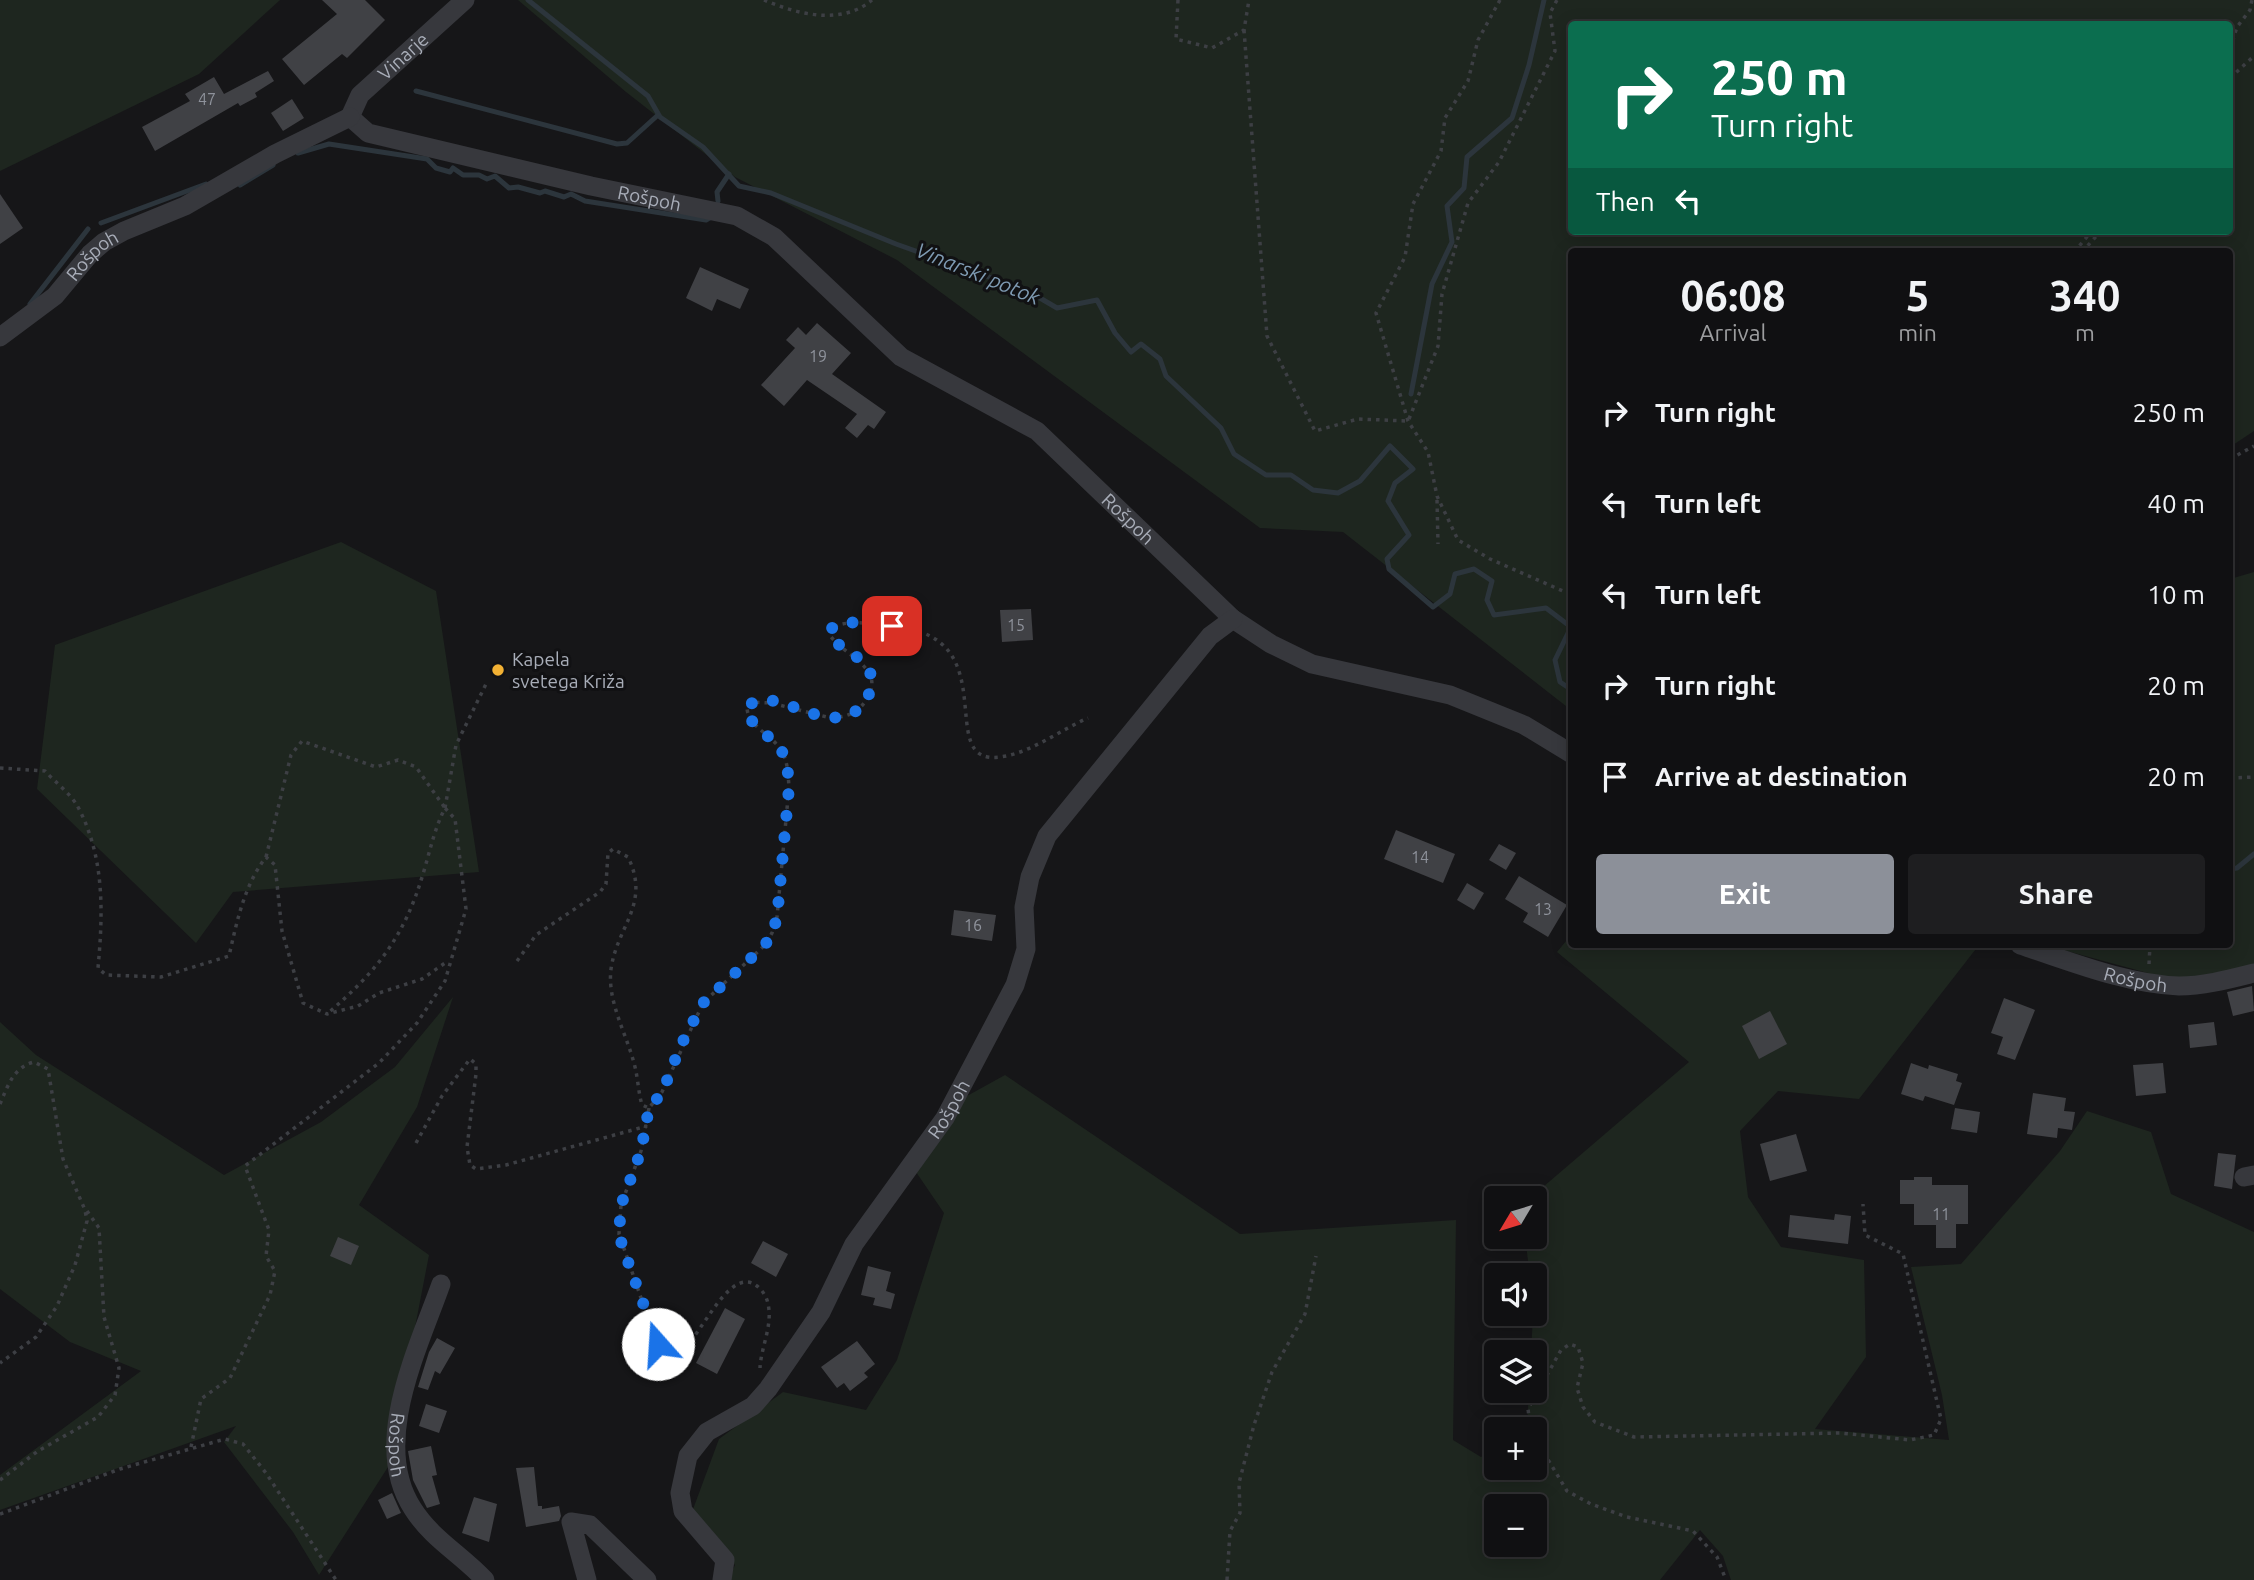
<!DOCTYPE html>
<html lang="en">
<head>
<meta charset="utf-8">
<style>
  body { margin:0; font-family:Ubuntu,sans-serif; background:#1e1e20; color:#f1f3f6; height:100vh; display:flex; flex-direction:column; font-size:26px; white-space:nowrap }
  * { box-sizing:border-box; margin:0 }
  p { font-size:23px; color:#9c9d9f }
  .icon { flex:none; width:38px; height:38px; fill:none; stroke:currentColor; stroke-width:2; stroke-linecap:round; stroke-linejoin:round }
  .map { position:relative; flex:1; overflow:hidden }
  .details { position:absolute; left:1568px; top:248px; width:665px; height:700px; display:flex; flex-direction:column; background:#101012; border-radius:7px; box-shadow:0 4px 18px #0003,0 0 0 2px #303032 }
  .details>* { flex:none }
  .banner { position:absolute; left:1568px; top:21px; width:665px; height:214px; border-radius:7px; box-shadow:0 4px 18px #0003,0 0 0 2px #303032; background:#0b6e4f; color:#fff; overflow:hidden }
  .needle { width:46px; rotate:232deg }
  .buttons { position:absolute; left:1484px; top:1186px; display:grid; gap:14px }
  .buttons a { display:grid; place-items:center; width:63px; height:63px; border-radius:7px; background:#101012; box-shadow:0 4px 18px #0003,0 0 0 2px #303032; font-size:35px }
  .pin { position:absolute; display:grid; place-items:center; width:60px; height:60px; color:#fff; margin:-30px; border-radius:14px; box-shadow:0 4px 10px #0006 }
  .me { position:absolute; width:77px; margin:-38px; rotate:341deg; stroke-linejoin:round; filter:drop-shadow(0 0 5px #0008) }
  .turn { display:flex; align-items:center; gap:24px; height:147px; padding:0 28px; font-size:32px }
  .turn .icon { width:91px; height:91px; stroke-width:2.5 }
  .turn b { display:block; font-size:49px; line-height:60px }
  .then { display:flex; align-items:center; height:66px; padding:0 28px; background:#0003; gap:14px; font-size:26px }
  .eta { display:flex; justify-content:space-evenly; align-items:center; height:119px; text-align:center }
  .eta b { font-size:42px; font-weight:700; line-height:49px }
  .action { display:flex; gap:14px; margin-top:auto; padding:14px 28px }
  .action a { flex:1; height:80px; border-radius:7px; background:#8c9099; color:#fff; font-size:28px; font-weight:700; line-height:80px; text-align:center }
  .action a+a { background:#1e1e20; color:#f1f3f6 }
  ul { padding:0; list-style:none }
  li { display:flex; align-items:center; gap:21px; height:91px; padding:0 28px }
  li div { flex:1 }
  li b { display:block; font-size:26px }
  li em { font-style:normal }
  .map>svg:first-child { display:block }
</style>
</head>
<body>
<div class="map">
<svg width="2254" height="1580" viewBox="0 0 2254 1580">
  <rect width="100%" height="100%" fill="#161618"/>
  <g fill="#1e261f" fill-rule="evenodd">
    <polygon points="0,0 280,0 199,74 0,171"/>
    <path d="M518,0H2254V431L2230,447V252H1572L1571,710L1343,532L1260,528L897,260L735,177L626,92ZM1572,24H2230V231H1572Z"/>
    <polygon points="341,542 436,591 479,872 233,892 196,943 37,789 55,645"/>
    <polygon points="2254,572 2254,969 2188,984 2045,945 2230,945 2230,579"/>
    <path d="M1571,935L1572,945H1979L1859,1099L1778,1091L1740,1131L1748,1197L1781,1247L1864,1260L1866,1357L1815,1429L1949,1440L1942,1395L1911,1267L1961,1264L2060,1151L2087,1111L2151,1132L2171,1194L2254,1232V1580H1731L1723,1556L1700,1530L1660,1580H728L735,1565L692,1512L719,1439L783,1392L866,1410L897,1360L944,1213L916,1172L967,1096L1005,1075L1240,1234L1456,1220L1453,1440L1481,1457L1496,1446V1468H1535V1430H1522L1527,1427L1529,1391H1535V1353H1531L1535,1276H1530L1525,1237H1535V1199H1529L1689,1062L1557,952ZM1496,1507H1535V1545H1496Z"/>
    <polygon points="453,997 417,1107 359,1205 429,1255 388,1467 319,1575 293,1532 224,1442 236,1426 0,1510 0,1475 141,1371 70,1342 0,1289 0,1022 36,1055 224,1175 321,1122 395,1067"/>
  </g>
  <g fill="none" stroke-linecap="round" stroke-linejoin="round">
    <g stroke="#2c353c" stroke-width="5">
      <polyline points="528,0 648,96 660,117 703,147 739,186 771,193 896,244 1028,291 1057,308 1097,300 1115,333 1131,352 1141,344 1160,359 1166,376 1221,428 1234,454 1266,475 1291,475 1313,490 1338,493 1360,481 1390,446 1413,469 1395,483 1388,501 1409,535 1387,559 1389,569 1433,607 1450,594 1455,574 1474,569 1492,581 1487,600 1494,615 1546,608 1571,627 1555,660 1560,682 1572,690"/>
      <polyline points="416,91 617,144 627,143 658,115"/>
      <polyline points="298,153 329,144 427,159 436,168 450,172 453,168 463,175 479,175 487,179 495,176 509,188 518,187 540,193 545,191 564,197 571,194 585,201 706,220 711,217"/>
      <polyline points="240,185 273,165"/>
      <polyline points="718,201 717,192 729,174"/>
      <polyline points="101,223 206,184"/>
      <polyline points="30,304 88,229"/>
      <polyline points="1411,394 1432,284 1452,242 1447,206 1464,188 1467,157 1512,118 1529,65 1544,0"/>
      <polyline points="2230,869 2237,868 2254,854"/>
    </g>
  </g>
  <g fill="#404145">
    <polygon points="322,0 365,0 385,20 347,58 342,54 304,85 282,59 337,14"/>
    <polygon points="268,71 274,81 255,93 257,97 240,106 238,103 155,151 142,127 190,101 185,94 214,77 224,94"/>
    <polygon points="292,99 304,118 283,131 271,113"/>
    <polygon points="0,194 23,228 0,244"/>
    <polygon points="700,267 749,289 740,309 717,299 712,311 686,298"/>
    <polygon points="817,323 851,353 832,374 886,412 874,429 868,425 857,438 845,428 857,414 807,380 784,406 761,385 795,348 786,340 798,327 806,335"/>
    <polygon points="1031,609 1033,640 1002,642 1000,610"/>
    <polygon points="1396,830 1455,854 1443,883 1384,859"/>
    <polygon points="1499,844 1516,853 1506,870 1489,860"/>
    <polygon points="1519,876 1567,905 1548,937 1523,922 1528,913 1505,899"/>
    <polygon points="1467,883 1484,893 1474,910 1457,900"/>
    <polygon points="954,910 996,915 992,941 951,935"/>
    <polygon points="2252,986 2254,1011 2233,1016 2227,992"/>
    <polygon points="2004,998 2035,1010 2015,1060 1997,1054 2003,1037 1991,1033"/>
    <polygon points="1770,1011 1787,1044 1759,1059 1742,1026"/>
    <polygon points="2214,1022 2217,1045 2190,1048 2188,1025"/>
    <polygon points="1911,1063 1928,1069 1929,1065 1958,1074 1956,1081 1962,1083 1954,1105 1925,1096 1923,1101 1901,1094"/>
    <polygon points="2163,1063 2166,1093 2136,1096 2133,1065"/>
    <polygon points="2033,1093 2066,1098 2064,1111 2075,1112 2072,1130 2058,1128 2057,1138 2027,1134"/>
    <polygon points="1955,1108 1980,1112 1977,1133 1951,1129"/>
    <polygon points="1796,1134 1807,1171 1770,1181 1760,1144"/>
    <polygon points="2218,1153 2236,1155 2232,1189 2214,1186"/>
    <polygon points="1914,1177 1932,1177 1932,1185 1968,1185 1968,1224 1956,1224 1956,1248 1936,1248 1936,1225 1914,1225 1914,1204 1900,1204 1900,1180 1914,1180"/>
    <polygon points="1835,1214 1851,1216 1848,1244 1788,1237 1790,1215 1834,1220"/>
    <polygon points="338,1237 359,1246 351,1265 330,1256"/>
    <polygon points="763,1241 788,1254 776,1277 751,1263"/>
    <polygon points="868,1266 891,1272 886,1291 895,1294 891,1309 873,1305 875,1298 861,1295"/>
    <polygon points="725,1308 745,1319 717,1374 696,1363"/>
    <polygon points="437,1338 455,1348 440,1374 435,1371 428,1390 418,1387 429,1352"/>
    <polygon points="857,1341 875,1364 864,1373 868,1377 850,1391 844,1383 837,1388 821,1367"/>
    <polygon points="426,1404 447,1411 439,1433 419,1426"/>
    <polygon points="431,1446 437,1475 432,1476 440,1504 427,1508 413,1480 408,1451"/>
    <polygon points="534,1467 538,1506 542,1506 542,1509 559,1506 561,1516 559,1521 526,1527 516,1468"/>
    <polygon points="392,1493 401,1513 387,1519 378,1500"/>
    <polygon points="474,1497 497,1504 489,1542 462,1533"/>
  </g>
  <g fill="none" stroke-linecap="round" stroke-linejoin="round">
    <g stroke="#3d3f44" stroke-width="3.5" stroke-dasharray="3.5 5" stroke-linecap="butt">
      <path d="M764,0C797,14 841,26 872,0"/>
      <polyline points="1178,0 1176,39 1212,48 1244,30 1249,0"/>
      <polyline points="1500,0 1478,40 1468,81 1445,118 1441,151 1413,204 1405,257 1376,313 1408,421 1428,452 1437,496 1458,540 1490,559 1572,595"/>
      <polyline points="1244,30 1267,336 1315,431 1358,419 1408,421"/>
      <polyline points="2230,49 2237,27 2250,10 2252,0"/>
      <polyline points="2230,78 2254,56"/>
      <polyline points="2074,252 2092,231"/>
      <polyline points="2082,252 2101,231"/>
      <polyline points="1409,419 1438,346 1442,294 1468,203 1499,162 1555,51 1550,13 1557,0"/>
      <polyline points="2230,459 2254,446"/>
      <polyline points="1437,500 1438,544"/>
      <path d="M0,768L45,771C55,782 71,794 78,807C105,858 103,913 98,968L106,975L161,977L229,956C237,921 244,886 266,857L275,865L282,931L303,1003L327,1014L358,1006L379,993L422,979L448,961"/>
      <polyline points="2230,778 2254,777"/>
      <polyline points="445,808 456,745 487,682"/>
      <polyline points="266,857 291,755 302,741 376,767 398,760 416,767 445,808"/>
      <path d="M517,961L536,935L600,892L606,884L608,853L613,849L628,857C651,904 617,926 611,969C607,1001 626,1033 634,1063C638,1077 638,1091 642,1105L649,1108L662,1092L703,1003L765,945L772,933L777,917L789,787C788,774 788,761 781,750C772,735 747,726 747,707L752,702L771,703L831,718C845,717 856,714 865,702C889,668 844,657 829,634L832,628C849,618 876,625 895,627C1008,636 932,766 1000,757C1031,753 1060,730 1088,718"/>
      <polyline points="2149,964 2150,945"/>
      <path d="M0,1104C8,1085 14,1067 34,1062L48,1069L63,1159L85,1210L87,1221L75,1265L57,1306L36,1337L0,1363"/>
      <path d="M649,1108L641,1151L621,1205L619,1234L661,1356L669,1360C697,1352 726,1262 757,1286C762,1290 767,1297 768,1304C773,1325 761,1347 760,1368"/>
      <polyline points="416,1143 442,1096 470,1059 476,1064 476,1074 467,1147 470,1165 476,1169 506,1165 647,1126"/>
      <polyline points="1531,1430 1528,1409 1561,1350 1570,1344 1578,1347 1583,1363 1577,1388 1583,1407 1595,1422 1634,1437 1840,1433 1910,1440 1934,1435 1941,1419 1903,1254 1865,1235 1863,1204"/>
      <polyline points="1535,1438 1567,1491 1591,1504 1627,1517 1693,1531 1717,1557 1726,1580"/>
      <path d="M191,1447L201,1399L230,1378L270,1295L275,1271L266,1256L269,1230L245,1166L379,1063L417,1023L445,981L466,909L455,819L445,808C434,830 430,851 423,874C404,938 376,972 327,1014"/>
      <polyline points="0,1480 38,1451 98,1417 115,1395 119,1368 104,1317 99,1228 87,1211"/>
      <polyline points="0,1514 120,1469 225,1439 243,1444 266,1473 336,1580"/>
      <polyline points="1227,1580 1230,1531 1240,1513 1239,1483 1254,1425 1272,1372 1305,1314 1316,1256"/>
    </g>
    <g stroke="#37383d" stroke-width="19">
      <path id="s1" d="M350,117L368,133L591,186L737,216L774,237L901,357L1037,431L1233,619L1271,644L1312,664L1450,695L1524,725L1572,754"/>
      <path id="s2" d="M350,117L360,95L465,0"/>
      <path id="s3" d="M0,337L55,296L90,254L104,242L124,231L185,206L275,154L350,117"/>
      <path id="s4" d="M2020,945C2070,961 2125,984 2179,986C2204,986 2230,979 2254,973"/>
      <polyline points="2244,1177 2254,1175"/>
      <path id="s5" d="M441,1284C418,1349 370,1444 413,1509C432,1539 462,1555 485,1580"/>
      <polyline points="587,1580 571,1522 590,1525 647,1580"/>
      <path id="s6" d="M722,1580L725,1560L683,1511L680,1493L688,1456L707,1432L753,1406L768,1389L821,1312L854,1244L945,1118L1015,985L1026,949L1024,907L1030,877L1047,836L1210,636L1233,619"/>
    </g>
  </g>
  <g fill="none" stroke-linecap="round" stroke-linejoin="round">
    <path stroke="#1a73e8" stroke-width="12" stroke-dasharray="0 21.6" d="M658,1344L623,1248L619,1234L621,1205L641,1151L649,1108L662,1093L681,1045L703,1003L765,945L772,933L777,918L789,788C788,774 788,761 781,750C772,735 747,726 747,707C775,678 838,752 868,696C873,687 873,679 869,670C860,654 839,650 829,634L832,628L847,622L892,626"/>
  </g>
  <circle fill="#f2b134" stroke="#111113" stroke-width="2.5" cx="498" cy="670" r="7"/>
  <g text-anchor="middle" stroke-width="6" stroke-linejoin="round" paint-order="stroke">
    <g font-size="16" fill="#8e929b">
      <text x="207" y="105">47</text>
      <text x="818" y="362">19</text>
      <text x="1016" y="631">15</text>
      <text x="1420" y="863">14</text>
      <text x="1543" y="915">13</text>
      <text x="973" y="931">16</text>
      <text x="1941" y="1220">11</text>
    </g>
    <g font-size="19" fill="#a8adb8" stroke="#111113">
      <text dy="7" stroke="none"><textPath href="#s2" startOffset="82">Vinarje</textPath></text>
      <text dy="7" stroke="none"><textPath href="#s1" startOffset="313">Rošpoh</textPath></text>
      <text dy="7" stroke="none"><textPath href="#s3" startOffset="124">Rošpoh</textPath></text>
      <text dy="7" stroke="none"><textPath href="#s1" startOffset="901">Rošpoh</textPath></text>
      <text dy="7" stroke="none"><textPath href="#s4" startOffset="121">Rošpoh</textPath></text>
      <text dy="7" stroke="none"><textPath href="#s6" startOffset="581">Rošpoh</textPath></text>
      <text dy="7" stroke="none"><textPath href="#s5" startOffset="168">Rošpoh</textPath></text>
    </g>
    <g font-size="19" fill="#a8adb8" stroke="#111113" text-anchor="start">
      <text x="512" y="666">Kapela<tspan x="512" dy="22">svetega Križa</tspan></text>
    </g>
    <g font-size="21" font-style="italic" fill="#7f9bb3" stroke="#111113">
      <text transform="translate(978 274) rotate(22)" y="7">Vinarski potok</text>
    </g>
  </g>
</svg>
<div class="buttons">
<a><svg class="needle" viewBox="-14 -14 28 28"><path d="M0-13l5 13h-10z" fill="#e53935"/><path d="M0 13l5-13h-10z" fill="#9c9d9f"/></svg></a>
<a><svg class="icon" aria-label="sound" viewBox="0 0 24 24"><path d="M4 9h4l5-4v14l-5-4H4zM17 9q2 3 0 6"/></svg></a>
<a><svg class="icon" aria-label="layers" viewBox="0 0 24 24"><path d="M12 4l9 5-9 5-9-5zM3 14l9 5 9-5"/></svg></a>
<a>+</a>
<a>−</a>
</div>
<div class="pin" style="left:892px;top:626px;background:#d93025"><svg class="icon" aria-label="arrive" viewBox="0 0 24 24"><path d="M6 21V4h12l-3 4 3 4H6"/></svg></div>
<svg class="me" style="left:658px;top:1344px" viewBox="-20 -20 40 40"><circle r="19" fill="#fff"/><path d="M0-13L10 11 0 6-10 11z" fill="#1a73e8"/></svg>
<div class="banner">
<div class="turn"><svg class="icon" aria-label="right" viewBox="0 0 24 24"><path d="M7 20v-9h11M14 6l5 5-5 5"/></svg><div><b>250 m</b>Turn right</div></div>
<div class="then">Then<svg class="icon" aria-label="left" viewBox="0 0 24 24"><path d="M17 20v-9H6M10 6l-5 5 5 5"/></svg></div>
</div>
<section class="details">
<div class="eta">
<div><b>06:08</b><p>Arrival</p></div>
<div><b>5</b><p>min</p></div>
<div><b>340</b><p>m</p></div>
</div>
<ul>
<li><svg class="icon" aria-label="right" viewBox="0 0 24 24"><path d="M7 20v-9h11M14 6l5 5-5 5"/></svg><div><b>Turn right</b></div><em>250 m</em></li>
<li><svg class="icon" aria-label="left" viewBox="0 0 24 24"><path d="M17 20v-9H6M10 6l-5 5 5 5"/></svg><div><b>Turn left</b></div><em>40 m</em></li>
<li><svg class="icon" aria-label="left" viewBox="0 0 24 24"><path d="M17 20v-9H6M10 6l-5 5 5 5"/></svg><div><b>Turn left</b></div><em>10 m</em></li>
<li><svg class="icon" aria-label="right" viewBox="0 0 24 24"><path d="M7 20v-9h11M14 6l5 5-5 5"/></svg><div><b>Turn right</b></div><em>20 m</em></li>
<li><svg class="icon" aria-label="arrive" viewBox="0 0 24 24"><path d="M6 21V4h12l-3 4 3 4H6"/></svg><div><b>Arrive at destination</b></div><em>20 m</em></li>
</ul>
<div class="action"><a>Exit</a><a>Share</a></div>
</section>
</div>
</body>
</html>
